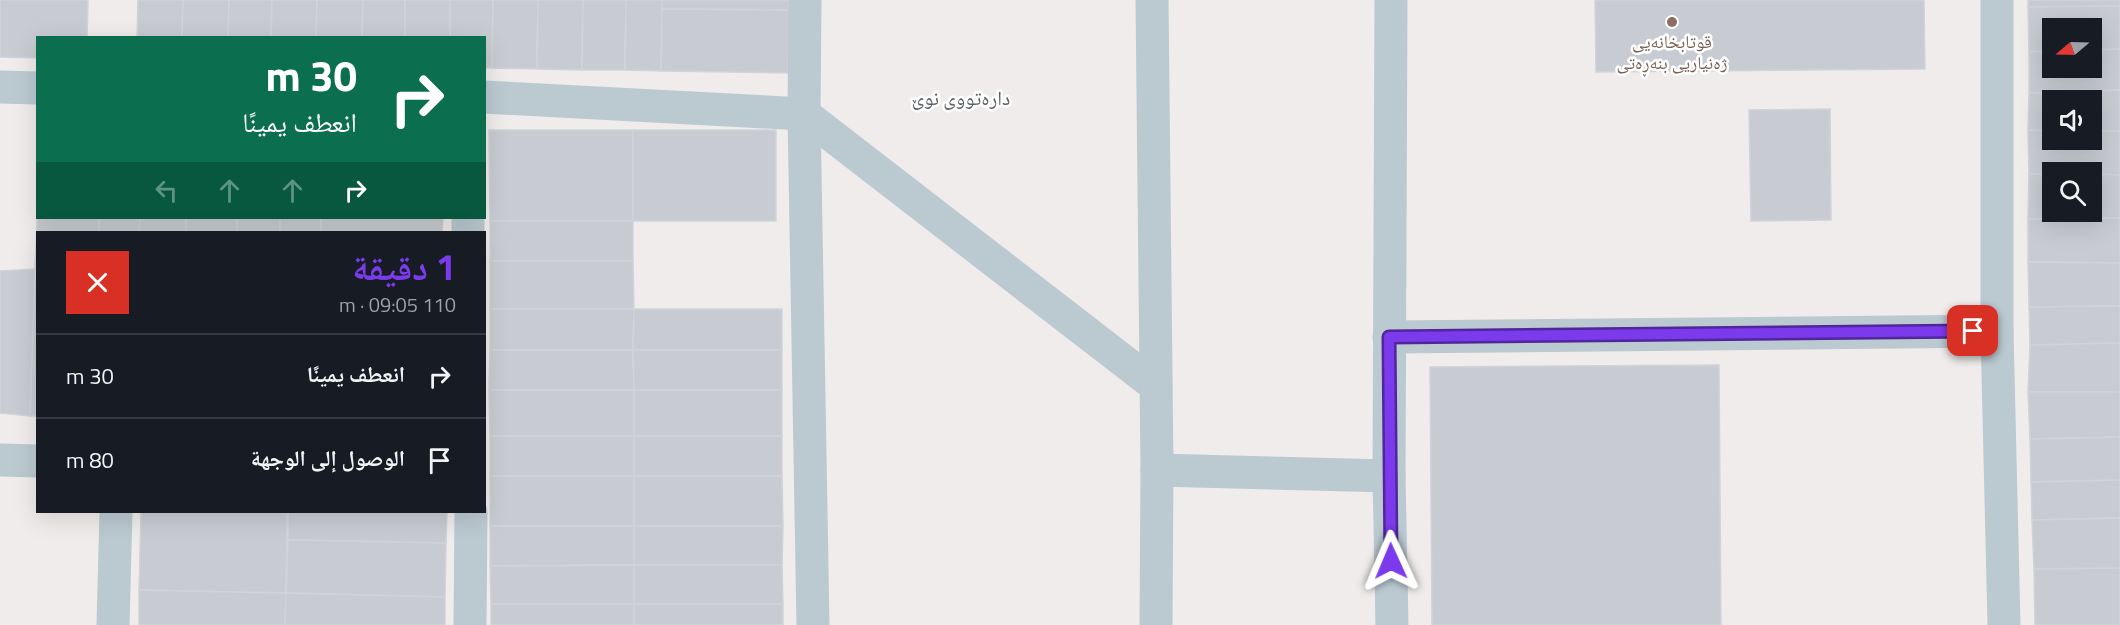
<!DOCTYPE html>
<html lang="ar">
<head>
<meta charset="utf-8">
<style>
  body { margin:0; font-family:"Titillium Web","Noto Naskh Arabic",sans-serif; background:#20242c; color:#f1f3f6; direction:rtl; height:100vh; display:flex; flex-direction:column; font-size:22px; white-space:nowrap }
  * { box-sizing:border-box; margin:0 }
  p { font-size:20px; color:#9ea1a6 }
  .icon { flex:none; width:33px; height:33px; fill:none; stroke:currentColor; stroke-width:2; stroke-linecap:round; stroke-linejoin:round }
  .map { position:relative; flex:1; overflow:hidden; direction:ltr }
  .side { position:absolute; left:36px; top:231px; width:450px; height:282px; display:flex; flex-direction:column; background:#171b24; border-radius:0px; box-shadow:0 6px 24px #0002; direction:rtl }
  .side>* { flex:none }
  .banner { position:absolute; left:36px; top:36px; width:450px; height:183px; border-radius:0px; box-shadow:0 6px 24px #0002; direction:rtl; background:#0b6e4f; color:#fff; overflow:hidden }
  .needle { width:39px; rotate:251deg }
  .controls { position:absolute; left:2042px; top:18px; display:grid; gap:12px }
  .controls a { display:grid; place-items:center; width:60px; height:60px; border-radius:0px; background:#171b24; box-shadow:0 6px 24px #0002; font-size:30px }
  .pin { position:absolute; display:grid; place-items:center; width:51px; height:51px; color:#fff; margin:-26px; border-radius:12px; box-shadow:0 3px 9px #0006 }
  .me { position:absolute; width:66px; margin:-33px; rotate:359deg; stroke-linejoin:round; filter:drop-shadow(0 0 4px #0008) }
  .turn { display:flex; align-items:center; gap:21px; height:126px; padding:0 30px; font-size:27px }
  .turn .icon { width:78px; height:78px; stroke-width:2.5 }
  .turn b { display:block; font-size:42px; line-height:51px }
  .lanes { display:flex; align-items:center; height:57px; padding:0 30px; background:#0003; justify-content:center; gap:30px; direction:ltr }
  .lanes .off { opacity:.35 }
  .round { display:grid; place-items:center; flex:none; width:63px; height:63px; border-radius:0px; background:#20242c }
  .headline { display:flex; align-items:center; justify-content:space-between; height:102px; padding:0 30px }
  h1 { font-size:36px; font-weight:700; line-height:45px; color:#7c3aed }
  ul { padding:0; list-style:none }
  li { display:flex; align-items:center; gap:18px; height:84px; padding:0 30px; border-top:2px solid #363941 }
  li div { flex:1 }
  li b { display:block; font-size:22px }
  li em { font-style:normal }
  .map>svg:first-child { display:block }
</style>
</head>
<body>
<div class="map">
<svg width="2120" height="625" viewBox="0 0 2120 625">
  <rect width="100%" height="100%" fill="#f0ecec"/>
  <g fill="#c8ccd2" stroke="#d0d3d9" stroke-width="1.5">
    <polygon points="0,0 88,0 87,38 38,38 38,58 0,57"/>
    <polygon points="138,0 183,0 182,38 137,38"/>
    <polygon points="183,0 229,0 228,38 182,38"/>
    <polygon points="229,0 272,0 271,38 228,38"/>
    <polygon points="272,0 317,0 316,38 271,38"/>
    <polygon points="317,0 363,0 362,38 316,38"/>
    <polygon points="363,0 405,0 405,38 362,38"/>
    <rect x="405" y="0" width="45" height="38"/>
    <polygon points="450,0 493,0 492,68 484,68 484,38 450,38"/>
    <polygon points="493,0 538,0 537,69 492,68"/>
    <polygon points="538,0 583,0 582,70 537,69"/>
    <polygon points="583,0 626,0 625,70 582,70"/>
    <polygon points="626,0 662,0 661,71 625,70"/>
    <polygon points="662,0 789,0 789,10 662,9"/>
    <polygon points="1595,0 1924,0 1925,69 1596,72"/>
    <polygon points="2028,0 2120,0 2120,6 2028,7"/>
    <polygon points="2120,6 2120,49 2091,50 2091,28 2052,28 2052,51 2029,52 2028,7"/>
    <polygon points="662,9 789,10 788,73 661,71"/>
    <polygon points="2120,49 2120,90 2029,93 2029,52 2052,51 2052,68 2091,68 2091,50"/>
    <polygon points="2120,90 2120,131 2091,131 2091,100 2052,100 2052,131 2028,130 2029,93"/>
    <polygon points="1830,109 1831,220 1751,221 1749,110"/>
    <polygon points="489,130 633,130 633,221 490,221"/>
    <rect x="633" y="130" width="143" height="91"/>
    <polygon points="2028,130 2052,131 2052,140 2091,140 2091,131 2120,131 2120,175 2091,174 2091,172 2029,174"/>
    <polygon points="2029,174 2052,174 2052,212 2091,212 2091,174 2120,175 2120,218 2028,219"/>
    <polygon points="38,196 38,218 99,218 99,232 38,232 38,269 35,269"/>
    <polygon points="99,218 140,218 139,232 99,232"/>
    <polygon points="140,218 186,218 186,232 139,232"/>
    <rect x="186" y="218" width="51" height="14"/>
    <rect x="237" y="218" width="43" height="14"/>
    <rect x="280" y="218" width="41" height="14"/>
    <polygon points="321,218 443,218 442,232 321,232"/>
    <polygon points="2120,218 2120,263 2028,262 2028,219"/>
    <rect x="490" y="221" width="143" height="40"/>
    <polygon points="490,261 633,261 634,309 490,309"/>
    <polygon points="2028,262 2120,263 2120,306 2029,307"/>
    <polygon points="35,269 38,269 38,416 30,416"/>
    <polygon points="35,269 30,416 0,413 0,271"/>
    <polygon points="2120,306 2120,343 2030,345 2029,307"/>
    <polygon points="490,309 634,309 633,350 490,350"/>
    <polygon points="634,309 782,309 782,350 633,350"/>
    <polygon points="2120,343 2120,392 2028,392 2030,345"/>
    <polygon points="490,350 633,350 634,390 489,390"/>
    <polygon points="633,350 782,350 782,390 634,390"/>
    <polygon points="1719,365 1721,625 1432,625 1430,367"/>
    <polygon points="489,390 634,390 634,436 490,436"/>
    <rect x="634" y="390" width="148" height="46"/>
    <polygon points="2028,392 2120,392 2120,437 2030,439"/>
    <rect x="490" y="436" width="144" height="40"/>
    <rect x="634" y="436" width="148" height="40"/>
    <polygon points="2120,437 2120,480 2031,482 2030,439"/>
    <rect x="490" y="476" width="144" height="50"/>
    <polygon points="634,476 782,476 783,526 634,526"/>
    <polygon points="2120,480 2120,518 2032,520 2031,482"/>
    <polygon points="141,512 287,512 286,593 139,590"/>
    <polygon points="288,512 447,512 446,543 288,540"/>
    <polygon points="2120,518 2120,568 2034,569 2032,520"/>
    <polygon points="490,526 634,526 634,565 490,566"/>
    <polygon points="634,526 783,526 782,565 634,565"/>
    <polygon points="288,540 446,543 445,597 286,593"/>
    <polygon points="634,565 634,604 491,604 490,566"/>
    <polygon points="634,565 782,565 783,604 634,604"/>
    <polygon points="2120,568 2120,625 2035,625 2034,569"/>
    <polygon points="139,590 286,593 285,625 139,625"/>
    <polygon points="286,593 445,597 445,625 285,625"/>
    <rect x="491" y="604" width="143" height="21"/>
    <rect x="634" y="604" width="149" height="21"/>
  </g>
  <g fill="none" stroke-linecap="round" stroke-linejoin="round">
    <g stroke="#bbc9d1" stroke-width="33">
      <polyline points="805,0 804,114 813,625"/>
      <polyline points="1391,0 1389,476 1392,625"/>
      <polyline points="1997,0 1997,331 2004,625"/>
      <polyline points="0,87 38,88"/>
      <polyline points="484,97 804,114 1156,386"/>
      <polyline points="468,218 468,232"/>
      <polyline points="1389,337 1997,331"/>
      <polyline points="0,460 38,461"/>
      <polyline points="1157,470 1389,476"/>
      <polyline points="113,625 116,512"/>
      <polyline points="470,625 471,512"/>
    </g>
    <polyline stroke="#bbc9d1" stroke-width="33" points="1152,0 1157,470 1156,625"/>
  </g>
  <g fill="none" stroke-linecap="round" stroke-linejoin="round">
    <g stroke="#51269a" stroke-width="15">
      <polyline id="route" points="1391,561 1389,337 1973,331"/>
    </g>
    <use href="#route" stroke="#7c3aed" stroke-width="10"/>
  </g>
  <circle fill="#8d6e63" stroke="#fff" stroke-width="2" cx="1672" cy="22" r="6"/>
  <g text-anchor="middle" stroke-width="5" stroke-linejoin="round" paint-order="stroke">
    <g font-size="18" fill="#785e54" stroke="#fff">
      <text x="1672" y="48">قوتابخانەیی<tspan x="1672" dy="21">ژەنیاریی بنەڕەتی</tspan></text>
    </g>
    <g font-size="20" fill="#585e62" stroke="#fff">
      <text x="961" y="105">دارەتووی نوێ</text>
    </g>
  </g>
</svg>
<div class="controls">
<a><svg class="needle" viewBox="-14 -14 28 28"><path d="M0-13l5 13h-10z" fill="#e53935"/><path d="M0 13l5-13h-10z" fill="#9ea1a6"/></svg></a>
<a><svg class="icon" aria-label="sound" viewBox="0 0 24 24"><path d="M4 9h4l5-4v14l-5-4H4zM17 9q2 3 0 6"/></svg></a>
<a><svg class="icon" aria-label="search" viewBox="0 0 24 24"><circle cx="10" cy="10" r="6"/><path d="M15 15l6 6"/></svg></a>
</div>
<div class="pin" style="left:1973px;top:331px;background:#d93025"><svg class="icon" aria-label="arrive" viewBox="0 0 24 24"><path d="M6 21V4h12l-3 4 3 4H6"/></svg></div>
<svg class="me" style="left:1391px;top:561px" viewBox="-20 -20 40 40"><path d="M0-17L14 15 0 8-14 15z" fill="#7c3aed" stroke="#fff" stroke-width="4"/></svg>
<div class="banner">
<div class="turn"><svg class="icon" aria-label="right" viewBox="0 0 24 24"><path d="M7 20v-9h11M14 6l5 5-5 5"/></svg><div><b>30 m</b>انعطف يمينًا</div></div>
<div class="lanes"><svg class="icon off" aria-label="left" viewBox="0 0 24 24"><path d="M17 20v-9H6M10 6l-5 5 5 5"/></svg><svg class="icon off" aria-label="ahead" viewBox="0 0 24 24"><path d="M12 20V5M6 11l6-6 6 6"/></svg><svg class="icon off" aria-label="ahead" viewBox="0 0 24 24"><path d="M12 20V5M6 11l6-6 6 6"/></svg><svg class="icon" aria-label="right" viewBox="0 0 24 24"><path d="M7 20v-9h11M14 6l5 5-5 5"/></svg></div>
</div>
<section class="side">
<div class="headline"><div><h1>1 دقيقة</h1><p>110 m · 09:05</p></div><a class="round" style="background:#d93025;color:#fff"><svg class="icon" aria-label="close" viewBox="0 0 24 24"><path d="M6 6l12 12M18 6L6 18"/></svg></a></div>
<ul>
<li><svg class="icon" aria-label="right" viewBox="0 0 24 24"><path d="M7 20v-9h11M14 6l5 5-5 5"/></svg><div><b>انعطف يمينًا</b></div><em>30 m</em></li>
<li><svg class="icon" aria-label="arrive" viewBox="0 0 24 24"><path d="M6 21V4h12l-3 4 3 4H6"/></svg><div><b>الوصول إلى الوجهة</b></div><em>80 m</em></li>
</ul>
</section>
</div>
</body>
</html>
